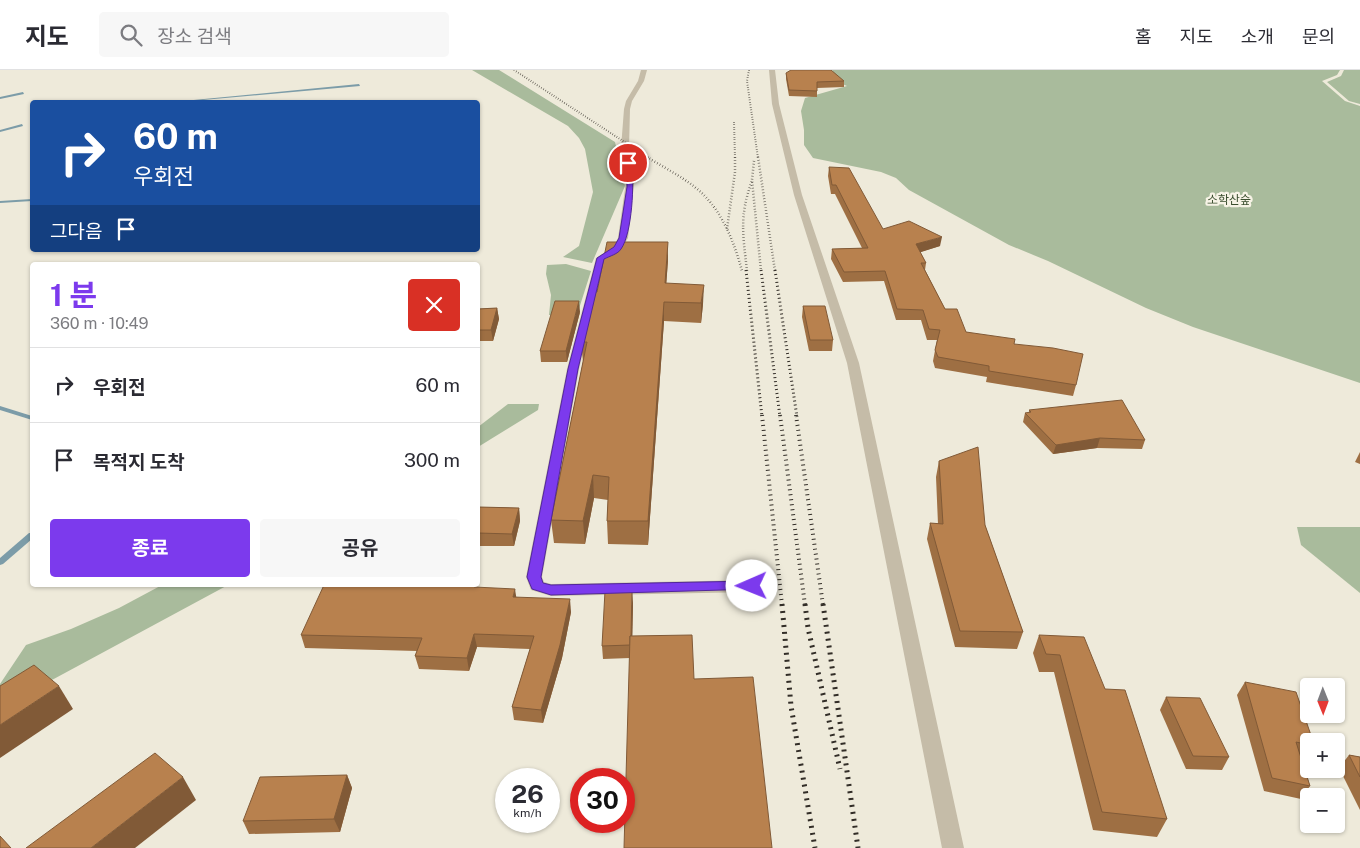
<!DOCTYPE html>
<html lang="ko">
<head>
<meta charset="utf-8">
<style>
  body { margin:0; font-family:"Public Sans","Noto Sans KR",sans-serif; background:#f7f7f7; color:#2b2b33; height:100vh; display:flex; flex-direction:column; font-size:19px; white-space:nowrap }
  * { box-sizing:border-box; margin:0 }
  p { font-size:16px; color:#7c7c81 }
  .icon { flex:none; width:28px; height:28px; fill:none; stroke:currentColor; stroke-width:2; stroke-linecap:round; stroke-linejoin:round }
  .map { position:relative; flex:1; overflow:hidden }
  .details { position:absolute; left:30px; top:192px; width:450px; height:325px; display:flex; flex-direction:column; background:#fff; border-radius:5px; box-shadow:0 1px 4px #0004 }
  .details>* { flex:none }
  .banner { position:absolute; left:30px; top:30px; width:450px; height:152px; border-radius:5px; box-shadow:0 1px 4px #0004; background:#1a4fa0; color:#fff; overflow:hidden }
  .needle { width:32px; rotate:179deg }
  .tools { position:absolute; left:1300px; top:608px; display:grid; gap:10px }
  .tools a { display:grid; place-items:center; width:45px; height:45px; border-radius:5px; background:#fff; box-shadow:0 1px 4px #0004; font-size:25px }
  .speed { position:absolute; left:495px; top:698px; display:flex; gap:10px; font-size:25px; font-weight:700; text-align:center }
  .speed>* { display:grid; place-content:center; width:65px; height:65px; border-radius:50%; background:#fff; box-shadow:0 1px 4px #0004; line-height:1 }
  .speed small { font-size:12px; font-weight:400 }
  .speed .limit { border:8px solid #d22; background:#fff; color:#111 }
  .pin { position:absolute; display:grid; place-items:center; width:42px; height:42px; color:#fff; margin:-21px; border:2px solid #fff; border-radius:50%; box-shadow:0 1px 5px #0007 }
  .me { position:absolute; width:55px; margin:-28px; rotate:269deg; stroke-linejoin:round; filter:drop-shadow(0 0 4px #0008) }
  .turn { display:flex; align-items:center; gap:18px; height:105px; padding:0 20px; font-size:22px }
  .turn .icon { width:65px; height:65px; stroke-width:2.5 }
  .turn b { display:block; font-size:35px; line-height:42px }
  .then { display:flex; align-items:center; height:48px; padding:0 20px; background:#0003; gap:10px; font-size:19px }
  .round { display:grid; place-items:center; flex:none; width:52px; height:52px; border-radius:5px; background:#f7f7f7 }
  .summary { display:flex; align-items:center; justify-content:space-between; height:85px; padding:0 20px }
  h1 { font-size:30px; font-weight:700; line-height:38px; color:#7c3aed }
  .primary-button { display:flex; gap:10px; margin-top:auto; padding:10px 20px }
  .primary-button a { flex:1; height:58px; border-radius:5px; background:#7c3aed; color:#fff; font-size:20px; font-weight:700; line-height:58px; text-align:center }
  .primary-button a+a { background:#f7f7f7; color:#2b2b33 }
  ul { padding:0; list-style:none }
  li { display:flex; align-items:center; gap:15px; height:75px; padding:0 20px; border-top:1px solid #e1e1e2 }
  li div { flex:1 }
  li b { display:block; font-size:19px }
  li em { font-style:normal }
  header { display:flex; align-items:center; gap:30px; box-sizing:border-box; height:70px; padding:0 25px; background:#fff; border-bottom:1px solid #e1e1e2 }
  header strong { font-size:24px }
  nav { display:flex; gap:28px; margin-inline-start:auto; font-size:18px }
  .search { width:350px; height:45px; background:#f7f7f7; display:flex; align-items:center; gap:12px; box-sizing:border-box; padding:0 18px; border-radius:5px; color:#7c7c81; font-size:19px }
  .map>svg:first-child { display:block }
</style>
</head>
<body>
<header>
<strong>지도</strong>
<div class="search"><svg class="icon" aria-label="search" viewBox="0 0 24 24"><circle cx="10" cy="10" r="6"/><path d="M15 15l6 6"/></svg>장소 검색</div>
<nav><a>홈</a><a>지도</a><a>소개</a><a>문의</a></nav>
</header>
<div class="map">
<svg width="1360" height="778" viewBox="0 0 1360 778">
  <rect width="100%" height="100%" fill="#eeeada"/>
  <g fill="#a9bb9c">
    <polygon points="472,0 499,0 615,72 625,116 592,193 563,187 579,176 593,122 585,79 579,68 568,56"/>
    <polygon points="833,0 1340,0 1337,5 1322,11 1345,31 1360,36 1360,313 1193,257 1146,238 1048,191 1009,175 909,120 896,108 881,102 813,88 804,75 804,60 801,41 805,28 847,16 826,7"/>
    <polygon points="1344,0 1360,0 1360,34 1349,31 1327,12 1341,6"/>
    <polygon points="566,194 591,201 577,245 549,245 551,225 546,204 547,195"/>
    <polygon points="508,334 539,334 538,340 478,377 478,357"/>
    <polygon points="1297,457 1360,457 1360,523 1301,475"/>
    <polygon points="162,515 228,515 0,638 0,614 26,575 71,559 119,538"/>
  </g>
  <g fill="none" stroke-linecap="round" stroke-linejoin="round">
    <g fill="#7c9ca8" fill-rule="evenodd">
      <polygon points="359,14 360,16 180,32 173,32"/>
      <polygon points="23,22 24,24 0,29 0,27"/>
      <polygon points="22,54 23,56 0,62 0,60"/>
      <polygon points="32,129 32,131 0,133 0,131"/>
      <polygon points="0,336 32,346 32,350 0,340"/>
      <polygon points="29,463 32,463 32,469 3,494 0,495 0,488"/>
    </g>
    <polygon fill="#c5bca8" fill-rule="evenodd" points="641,0 647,0 644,11 632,31 630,39 629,78 635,105 628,168 620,181 606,189 579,299 542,507 544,512 551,514 752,510 758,512 760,516 758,520 752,522 551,526 531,520 526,507 567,299 596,188 613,177 618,168 627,105 621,78 624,39 626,31 638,11"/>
    <polygon fill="#c5bca8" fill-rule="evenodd" points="769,0 775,0 779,34 802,125 859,293 964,778 942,778 847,293 794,125 772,34"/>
    <g stroke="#322d27" stroke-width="2" stroke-dasharray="0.5 2" stroke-linecap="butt">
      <polyline points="514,0 649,88"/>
      <polyline points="749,0 747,11 758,88"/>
      <polyline points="734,52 735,88"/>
    </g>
    <g stroke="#322d27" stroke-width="2.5" stroke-dasharray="0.5 2.5" stroke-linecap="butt">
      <path d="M647,87C663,97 681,106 696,118C721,138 734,171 742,201"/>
      <polyline points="758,87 775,201"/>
      <polyline points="754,91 752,110 761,201"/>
      <polyline points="727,159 735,102 735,87"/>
      <path d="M747,201C743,165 739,146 752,111"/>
    </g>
    <g stroke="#322d27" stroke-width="3" stroke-dasharray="1 3" stroke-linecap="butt">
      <polyline points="746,200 762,347"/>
      <polyline points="761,200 780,347"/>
      <polyline points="775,200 797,347"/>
    </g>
    <g stroke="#322d27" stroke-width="4" stroke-dasharray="1 4" stroke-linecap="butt">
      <polyline points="762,345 782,535"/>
      <polyline points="780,345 805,535"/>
      <polyline points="796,345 823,535"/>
    </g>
    <g stroke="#322d27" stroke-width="5" stroke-dasharray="2 5" stroke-linecap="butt">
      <polyline points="782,534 791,636 815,778"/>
      <polyline points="805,534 808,558 840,699"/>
      <polyline points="823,534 858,778"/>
    </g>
  </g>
  <g fill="#9e6f43">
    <polygon points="786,3 844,11 844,17 817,18 817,27 789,26 786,9"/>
    <polygon points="829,97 883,159 940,176 920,182 926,193 925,200 945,239 966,262 1014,274 1076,315 1073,326 986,312 987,307 935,298 933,291 937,270 927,270 921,250 896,250 884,211 843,212 831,189 832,179 862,178 835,124 831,124 828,106"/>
    <polygon points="668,190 666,214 703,234 701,253 664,251 648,475 608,474 607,451 608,430 594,428 585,474 554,473 551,450 583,292 581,272"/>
    <polygon points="803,236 833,270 832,281 809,281 802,247"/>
    <polygon points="497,238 499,249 493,271 478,271 478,239"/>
    <polygon points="580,242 567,292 541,292 540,281"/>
    <polygon points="1029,340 1145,370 1142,379 1097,378 1053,384 1023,352 1025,343 1029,343"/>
    <polygon points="1360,382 1360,394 1355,392"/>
    <polygon points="939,391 985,455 1023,562 1017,579 955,577 927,469 930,453 938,454 936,407"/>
    <polygon points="478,437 519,438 520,451 514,476 478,476"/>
    <polygon points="476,517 516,527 571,542 562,588 543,653 514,650 512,637 530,579 477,577 469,601 419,599 415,586 417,581 305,578 301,565"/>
    <polygon points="633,533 632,566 772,778 630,588 603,589 602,576"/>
    <polygon points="1039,565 1105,619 1167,749 1157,767 1093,760 1054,602 1039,602 1033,583"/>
    <polygon points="1245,612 1309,671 1309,685 1306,690 1301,689 1310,716 1301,729 1264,721 1237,625"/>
    <polygon points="1166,627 1229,687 1222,700 1186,699 1160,640"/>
    <polygon points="1349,685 1360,687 1360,740 1339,698"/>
    <polygon points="347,705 352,718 340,762 249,764 243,751"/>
  </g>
  <g fill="#815a37">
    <polygon points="942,167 940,176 915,184 916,174"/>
    <polygon points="668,172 668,190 665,233 665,213"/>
    <polygon points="704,215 703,234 701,253 701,233"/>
    <polygon points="579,231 580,242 567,292 566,281"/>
    <polygon points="664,232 664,251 648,475 648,451"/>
    <polygon points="497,238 499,249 493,271 491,260"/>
    <polygon points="1100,368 1097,378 1053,384 1056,375"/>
    <polygon points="593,405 594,428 585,474 583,451"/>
    <polygon points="519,438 520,451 514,476 512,464"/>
    <polygon points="515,519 517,532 513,527"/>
    <polygon points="632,520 633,533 632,588 631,575"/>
    <polygon points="570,529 571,542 562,588 543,653 541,640"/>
    <polygon points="474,564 477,577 469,601 467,588"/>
    <polygon points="59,616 73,639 0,688 0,655"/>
    <polygon points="347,705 352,718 340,762 334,749"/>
    <polygon points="183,707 196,730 135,778 91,778"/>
  </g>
  <g fill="#b8814e" stroke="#815a37">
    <polygon points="791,0 831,0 844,11 817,12 817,21 789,20 786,3"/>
    <polygon points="829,97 849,98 883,159 909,151 942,167 916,174 926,193 921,193 945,239 957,239 966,262 1015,269 1014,274 1053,278 1083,284 1076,315 989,301 989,296 938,287 935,280 940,260 929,259 923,240 897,239 885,201 844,202 832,179 868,178 836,115 832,115"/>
    <polygon points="607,172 668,172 665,213 704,215 701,233 664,232 648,451 607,451 609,407 593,405 583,451 551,450 587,272 581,272 594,222 597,222"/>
    <polygon points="555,231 579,231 566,281 540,281"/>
    <polygon points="803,236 825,236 833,270 810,270"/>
    <polygon points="497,238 491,260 478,260 478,239"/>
    <polygon points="1122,330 1145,370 1100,368 1056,375 1025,343 1031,342 1029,340"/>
    <polygon points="978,377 985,455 1023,562 960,561 930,453 943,454 939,391"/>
    <polygon points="478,437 519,438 512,464 478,463"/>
    <polygon points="324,515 475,515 474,517 515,519 513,527 570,529 560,575 541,640 512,637 534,566 474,564 467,588 415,586 422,568 301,565"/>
    <polygon points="632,520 631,566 630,566 630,575 602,576 605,521"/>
    <polygon points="692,565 694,609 753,607 772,778 624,778 630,566"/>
    <polygon points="1039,565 1084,567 1105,619 1125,620 1167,749 1102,742 1060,585 1046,584"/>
    <polygon points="34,595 59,616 0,655 0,616"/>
    <polygon points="1245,612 1296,622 1313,671 1309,671 1309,675 1296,672 1310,716 1272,708"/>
    <polygon points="1166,627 1200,628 1229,687 1193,686"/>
    <polygon points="155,683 183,707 91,778 26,778"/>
    <polygon points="1349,685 1360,687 1360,707"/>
    <polygon points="347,705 334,749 243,751 260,707"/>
    <polygon points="0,766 11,778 0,778"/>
  </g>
  <path fill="#7c3aed" stroke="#51269a" d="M628,91L631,93C635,111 632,164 621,179C618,184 610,186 604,189L578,299L541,507L543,513L551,515L752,511L757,512L759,516L757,519L551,525L532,519L527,507L568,299L597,188L614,177L619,168L627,117V105L625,93Z"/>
  <g text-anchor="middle" stroke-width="4.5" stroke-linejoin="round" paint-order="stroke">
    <g font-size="12" fill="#3a4e2e" stroke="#f7f3e6">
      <text x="1229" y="134">소학산숲</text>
    </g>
  </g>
</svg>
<div class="tools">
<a><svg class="needle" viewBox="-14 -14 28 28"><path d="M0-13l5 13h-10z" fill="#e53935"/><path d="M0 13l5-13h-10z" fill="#7c7c81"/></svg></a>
<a>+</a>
<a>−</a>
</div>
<div class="speed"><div>26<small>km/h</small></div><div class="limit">30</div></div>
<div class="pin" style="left:628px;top:93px;background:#d93025"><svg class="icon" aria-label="arrive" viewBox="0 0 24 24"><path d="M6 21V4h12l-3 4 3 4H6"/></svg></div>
<svg class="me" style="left:752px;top:516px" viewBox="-20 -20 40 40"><circle r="19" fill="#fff"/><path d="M0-13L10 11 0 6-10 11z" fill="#7c3aed"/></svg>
<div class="banner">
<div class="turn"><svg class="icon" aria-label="right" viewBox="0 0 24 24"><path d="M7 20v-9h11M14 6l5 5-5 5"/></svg><div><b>60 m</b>우회전</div></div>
<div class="then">그다음<svg class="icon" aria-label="arrive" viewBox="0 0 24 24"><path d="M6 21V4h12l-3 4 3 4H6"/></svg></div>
</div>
<section class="details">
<div class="summary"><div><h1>1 분</h1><p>360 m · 10:49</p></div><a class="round" style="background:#d93025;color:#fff"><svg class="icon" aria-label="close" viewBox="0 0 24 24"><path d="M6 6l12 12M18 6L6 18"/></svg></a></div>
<ul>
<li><svg class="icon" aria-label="right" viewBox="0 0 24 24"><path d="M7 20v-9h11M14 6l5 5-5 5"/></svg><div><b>우회전</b></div><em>60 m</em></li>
<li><svg class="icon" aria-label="arrive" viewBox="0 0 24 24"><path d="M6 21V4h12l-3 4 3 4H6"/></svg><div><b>목적지 도착</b></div><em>300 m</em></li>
</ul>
<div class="primary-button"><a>종료</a><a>공유</a></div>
</section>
</div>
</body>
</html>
